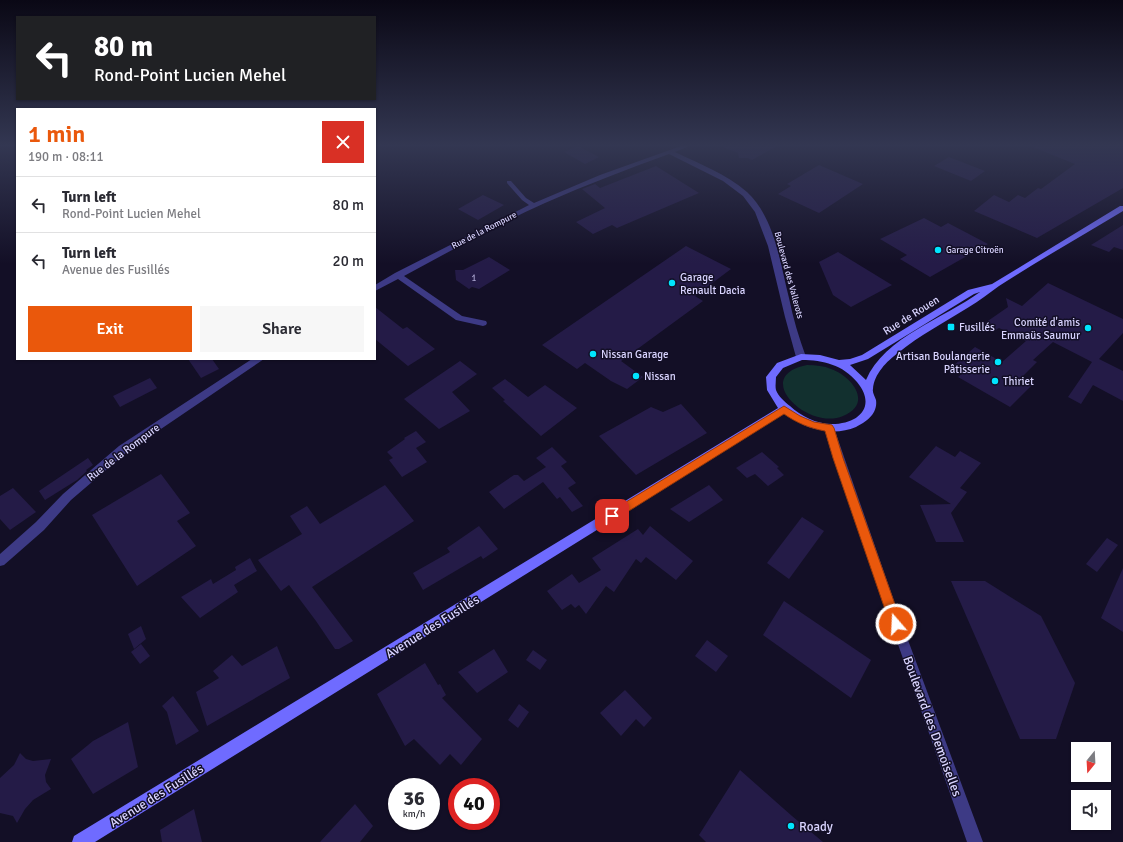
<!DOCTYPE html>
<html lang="en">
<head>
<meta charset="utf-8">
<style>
  body { margin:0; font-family:Signika,sans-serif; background:#f7f7f7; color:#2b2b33; height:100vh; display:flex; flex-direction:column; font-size:15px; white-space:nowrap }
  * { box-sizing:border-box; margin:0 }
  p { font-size:13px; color:#7c7c81 }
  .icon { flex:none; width:22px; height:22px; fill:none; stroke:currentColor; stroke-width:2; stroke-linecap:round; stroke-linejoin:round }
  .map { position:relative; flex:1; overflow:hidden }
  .side { position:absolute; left:16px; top:108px; width:360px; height:252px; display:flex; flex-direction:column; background:#fff; border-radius:0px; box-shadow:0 1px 3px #0004 }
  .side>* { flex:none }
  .banner { position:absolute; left:16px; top:16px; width:360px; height:84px; border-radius:0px; box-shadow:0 1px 3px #0004; background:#202124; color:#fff; overflow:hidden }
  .needle { width:26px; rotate:198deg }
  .controls { position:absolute; left:1071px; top:742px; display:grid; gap:8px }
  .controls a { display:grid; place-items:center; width:40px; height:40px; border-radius:0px; background:#fff; box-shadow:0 1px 3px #0004; font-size:20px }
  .speed { position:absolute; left:388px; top:778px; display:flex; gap:8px; font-size:20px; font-weight:700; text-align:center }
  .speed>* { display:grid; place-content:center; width:52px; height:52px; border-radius:50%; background:#fff; box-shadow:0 1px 3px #0004; line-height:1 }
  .speed small { font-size:10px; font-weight:400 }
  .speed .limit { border:6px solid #d22; background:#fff; color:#111 }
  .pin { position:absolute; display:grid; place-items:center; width:34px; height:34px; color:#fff; margin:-17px; border-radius:8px; box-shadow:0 2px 6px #0006 }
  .me { position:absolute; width:44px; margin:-22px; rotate:341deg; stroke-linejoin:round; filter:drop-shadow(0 0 3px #0008) }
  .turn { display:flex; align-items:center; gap:14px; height:84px; padding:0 12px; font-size:18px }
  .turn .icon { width:52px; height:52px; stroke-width:2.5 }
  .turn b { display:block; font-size:28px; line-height:34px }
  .round { display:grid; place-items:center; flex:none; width:42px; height:42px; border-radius:0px; background:#f7f7f7 }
  .head { display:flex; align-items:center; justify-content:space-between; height:68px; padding:0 12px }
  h1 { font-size:24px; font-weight:600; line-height:30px; color:#ea580c }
  .action { display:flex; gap:8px; margin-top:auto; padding:8px 12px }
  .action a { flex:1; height:46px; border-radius:0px; background:#ea580c; color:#fff; font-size:16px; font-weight:600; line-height:46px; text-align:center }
  .action a+a { background:#f7f7f7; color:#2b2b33 }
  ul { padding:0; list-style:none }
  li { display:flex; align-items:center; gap:12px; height:56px; padding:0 12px; border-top:1px solid #e1e1e2 }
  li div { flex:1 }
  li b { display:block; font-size:15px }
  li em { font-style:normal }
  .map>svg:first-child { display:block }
</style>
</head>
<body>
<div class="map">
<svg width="1123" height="842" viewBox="0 0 1123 842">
  <rect width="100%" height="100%" fill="#130f26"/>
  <path fill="#12302f" d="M807,365C816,365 824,366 831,369C853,377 873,404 843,416C808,431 750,376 807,365Z"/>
  <g fill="#241b47">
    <polygon points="578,146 599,157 585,164 564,152"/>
    <polygon points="721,146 777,146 752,160 748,158 739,158 738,153"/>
    <polygon points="1030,146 1123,146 1123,188 1037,238 974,211 994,195 1009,202 1018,195 1025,198 1038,188 1041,189 1075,164"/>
    <polygon points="949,157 985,171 971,181 934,166"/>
    <polygon points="819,165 863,184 819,213 778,194 791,186 787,184"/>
    <polygon points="656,166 699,193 617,228 612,225 593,234 576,222 605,208 582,189 595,184 600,188"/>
    <polygon points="483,195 504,205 478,220 458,209"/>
    <polygon points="924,218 941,227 948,223 988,244 930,277 900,259 907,255 880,239"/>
    <polygon points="1123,225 1123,250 1114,247 1109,252 1091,245"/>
    <polygon points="686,246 731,269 695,296 703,301 621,361 643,377 627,389 611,381 585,363 577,369 542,345"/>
    <polygon points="838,252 892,285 851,307 833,295 819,262"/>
    <polygon points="489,257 510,270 479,289 472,287 469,289 456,280 455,270 463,270"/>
    <polygon points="1048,283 1123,319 1123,333 1099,359 1123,371 1123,401 1093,385 1081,404 1068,397 1092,362 1053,342 1033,360 1037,362 1020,379 1032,385 1010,407 958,377 964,372 953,366 975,347 1002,362 1026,341 999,328 994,331 982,325 1008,307 1006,298 1022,306"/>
    <polygon points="375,307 403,329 407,327 435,349 408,366 375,339"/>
    <polygon points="188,359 212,359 219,369 201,378"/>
    <polygon points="460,361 477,374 452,392 470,411 439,429 404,399"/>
    <polygon points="150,378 157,388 120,407 113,396"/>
    <polygon points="505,379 528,397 545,385 577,408 541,436 503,401 505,400 492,388"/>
    <polygon points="681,404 707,433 636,475 599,436 651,407 663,412"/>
    <polygon points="416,431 426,442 416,448 427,462 402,477 389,460 393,458 387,452 405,439 404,438"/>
    <polygon points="936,446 955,457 960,451 981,463 960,488 967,492 951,513 964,542 936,542 920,505 951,504 909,477"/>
    <polygon points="552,447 567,462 561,466 576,483 568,488 583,506 572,512 560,497 557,499 543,482 504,509 489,492 514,475 518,475 524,481 546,467 536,458"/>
    <polygon points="762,452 779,467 777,468 784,475 768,486 755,474 747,478 736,468"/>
    <polygon points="88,458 93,465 86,470 87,471 77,480 45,500 39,491"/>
    <polygon points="161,474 190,513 177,521 196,546 137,586 92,515"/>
    <polygon points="385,485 414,521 312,587 353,641 339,649 335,649 316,621 289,585 281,591 258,560 302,534 290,516 307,506 320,524"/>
    <polygon points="709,485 723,500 689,522 670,509"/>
    <polygon points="13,488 36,512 10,530 0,519 0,496"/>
    <polygon points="802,517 824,531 789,579 767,563"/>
    <polygon points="479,526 498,549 483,559 481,556 423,590 413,573 450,552 447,548"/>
    <polygon points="650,526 693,561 676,580 646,557 641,563 636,559 614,592 606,586 586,614 579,605 575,608 571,604 562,610 547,591 572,574 579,583 601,570 592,558 638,529 643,535"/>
    <polygon points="1107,538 1118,545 1097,572 1086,564"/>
    <polygon points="250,558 257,571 234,585 238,592 200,618 181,597 211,579 213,584 236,570 235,567"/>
    <polygon points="1123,568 1123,632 1101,618"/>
    <polygon points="951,581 985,581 1041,616 1075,683 1056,739 1020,739"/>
    <polygon points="784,601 871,660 851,698 763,635"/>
    <polygon points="141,626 146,639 134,649 128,634"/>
    <polygon points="707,640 728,656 716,672 695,656"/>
    <polygon points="141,644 150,656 140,664 131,652"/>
    <polygon points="277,646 290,678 207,726 196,692 219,678 213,671 232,655 242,666"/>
    <polygon points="494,649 508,672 477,693 458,672"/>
    <polygon points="533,650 547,660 540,670 526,660"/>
    <polygon points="425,663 438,685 440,684 446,695 442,698 482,739 461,765 450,754 440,765 414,739 405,746 377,694"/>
    <polygon points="625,690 652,718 644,727 636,719 621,736 600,713"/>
    <polygon points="173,696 199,731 176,745 167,712 162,706"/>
    <polygon points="519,704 529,712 518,728 508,720"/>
    <polygon points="128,722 138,767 93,794 71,759 93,741"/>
    <polygon points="20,753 26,759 33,761 51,759 45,775 46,782 51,789 33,800 25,809 17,823 13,816 0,813 0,778 14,765"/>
    <polygon points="740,770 792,816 823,842 706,842 699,835"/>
    <polygon points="355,804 373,826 360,842 320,842"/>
    <polygon points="194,809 202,842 162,842 160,830"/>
  </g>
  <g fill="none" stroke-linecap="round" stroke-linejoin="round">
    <g fill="#3d3a85" fill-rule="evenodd">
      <path d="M681,146H689L675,152C700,164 726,174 747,192C775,218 780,263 789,298C793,318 799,338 806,357L804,359H798L796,357L785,317L768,246L755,212L743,196L723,181L669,154C627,169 586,185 545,203C497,224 451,251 404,276L462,316L486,321L487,323L486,325L483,326L456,320L398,279L375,291V285L395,273L529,205L522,200L507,183V181H511L526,198L534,203L600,175Z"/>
      <polygon points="252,359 264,359 127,452 71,500 44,530 4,565 0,566 0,554 36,522 63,494 119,446"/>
    </g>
    <polygon fill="#3d3a85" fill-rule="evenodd" points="829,424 833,425 834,428 902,624 983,842 967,842 833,458 824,428 825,425"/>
    <path fill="#6f6bff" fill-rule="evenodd" d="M1120,206H1123V211C1082,236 1039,260 999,286C989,293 979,301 969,307C945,322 920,335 898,353C887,361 874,374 873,389C872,392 875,397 876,400C878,414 866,422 856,427C833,437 803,429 785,413L95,842H72L74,836L778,408L767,390L766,377L777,363L801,354L820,355L839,360L850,359L862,355L968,290L992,284ZM980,292C945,318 884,337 866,380L850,365L868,359L974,294ZM802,360C823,360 843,365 857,382C877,406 859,424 832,424C816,424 801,416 790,406C785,402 778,396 776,390C775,386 776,381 776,377L783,368Z"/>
  </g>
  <linearGradient id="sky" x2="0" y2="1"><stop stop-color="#0a0815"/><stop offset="0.55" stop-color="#333752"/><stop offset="1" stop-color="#333752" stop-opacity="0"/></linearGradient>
  <rect width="1123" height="264" fill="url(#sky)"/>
  <path fill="#ea580c" stroke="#983908" d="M784,406L800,416L814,422L832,425L834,428L843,458L902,624L900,628L896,630L892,628L890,624L833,458L825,431C809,428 797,423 784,414L616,519L612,520L608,519L607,516L608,513Z"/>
  <g fill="#00e5ff" stroke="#130f26" stroke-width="1.5">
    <circle cx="938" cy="250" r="4"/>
    <circle cx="672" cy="283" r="4"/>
    <rect x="947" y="323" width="8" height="8" rx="2"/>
    <circle cx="1088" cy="328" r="4"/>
    <circle cx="593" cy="354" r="4"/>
    <circle cx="998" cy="362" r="4"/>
    <circle cx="636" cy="376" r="4"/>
    <circle cx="995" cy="381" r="4"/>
    <circle cx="791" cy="826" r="4"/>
  </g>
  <g text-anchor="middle" stroke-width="3" stroke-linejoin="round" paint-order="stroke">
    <g font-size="9" fill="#d9d4ff" stroke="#130f26">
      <text transform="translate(484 230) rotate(-27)" y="3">Rue de la Rompure</text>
      <text transform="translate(789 275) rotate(75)" y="3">Boulevard des Vallerots</text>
    </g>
    <g font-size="9" fill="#d9d4ff" stroke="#130f26" text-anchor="start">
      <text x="946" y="253">Garage Citroën</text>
    </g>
    <g font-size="9" fill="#aca6d1">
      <text x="474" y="281">1</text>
    </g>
    <g font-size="11" fill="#d9d4ff" stroke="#130f26" text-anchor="start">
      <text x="680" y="281">Garage<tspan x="680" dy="13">Renault Dacia</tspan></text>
      <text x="1080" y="326" text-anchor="end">Comité d'amis<tspan x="1080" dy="13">Emmaüs Saumur</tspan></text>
      <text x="959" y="331">Fusillés</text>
      <text x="601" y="358">Nissan Garage</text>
      <text x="990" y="360" text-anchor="end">Artisan Boulangerie<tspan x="990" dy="13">Pâtisserie</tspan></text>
      <text x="644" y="380">Nissan</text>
      <text x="1003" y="385">Thiriet</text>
    </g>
    <g font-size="11" fill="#d9d4ff" stroke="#130f26">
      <text transform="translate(911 315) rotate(-32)" y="4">Rue de Rouen</text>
      <text transform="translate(123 452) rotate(-37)" y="4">Rue de la Rompure</text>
    </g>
    <g font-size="13" fill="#d9d4ff" stroke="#130f26">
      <text transform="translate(432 626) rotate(-32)" y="5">Avenue des Fusillés</text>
      <text transform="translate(933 726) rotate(70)" y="5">Boulevard des Demoiselles</text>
      <text transform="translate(156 795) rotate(-32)" y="5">Avenue des Fusillés</text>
    </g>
    <g font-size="13" fill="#d9d4ff" stroke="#130f26" text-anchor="start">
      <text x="799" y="831">Roady</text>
    </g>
  </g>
</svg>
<div class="controls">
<a><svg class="needle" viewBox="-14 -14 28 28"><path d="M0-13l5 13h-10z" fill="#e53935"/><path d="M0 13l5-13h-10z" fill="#7c7c81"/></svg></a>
<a><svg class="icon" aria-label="sound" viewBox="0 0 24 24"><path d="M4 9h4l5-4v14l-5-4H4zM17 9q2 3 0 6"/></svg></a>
</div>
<div class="speed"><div>36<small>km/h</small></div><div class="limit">40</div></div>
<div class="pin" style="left:612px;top:516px;background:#d93025"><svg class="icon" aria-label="arrive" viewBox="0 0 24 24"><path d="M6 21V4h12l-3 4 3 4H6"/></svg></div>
<svg class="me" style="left:896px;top:624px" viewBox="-20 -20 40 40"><circle r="17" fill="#ea580c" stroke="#fff" stroke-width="3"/><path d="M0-11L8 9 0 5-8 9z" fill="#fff"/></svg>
<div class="banner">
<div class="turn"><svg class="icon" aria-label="left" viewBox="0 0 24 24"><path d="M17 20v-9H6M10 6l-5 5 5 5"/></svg><div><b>80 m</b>Rond-Point Lucien Mehel</div></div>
</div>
<section class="side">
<div class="head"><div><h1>1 min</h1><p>190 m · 08:11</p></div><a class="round" style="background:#d93025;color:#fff"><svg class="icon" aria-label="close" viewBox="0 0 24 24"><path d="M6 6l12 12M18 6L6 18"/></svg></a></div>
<ul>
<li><svg class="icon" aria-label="left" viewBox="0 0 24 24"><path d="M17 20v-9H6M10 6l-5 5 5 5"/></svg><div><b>Turn left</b><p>Rond-Point Lucien Mehel</p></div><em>80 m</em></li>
<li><svg class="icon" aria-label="left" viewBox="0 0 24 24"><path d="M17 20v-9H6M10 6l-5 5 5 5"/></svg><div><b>Turn left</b><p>Avenue des Fusillés</p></div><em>20 m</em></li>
</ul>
<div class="action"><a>Exit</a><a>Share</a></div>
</section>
</div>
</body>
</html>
